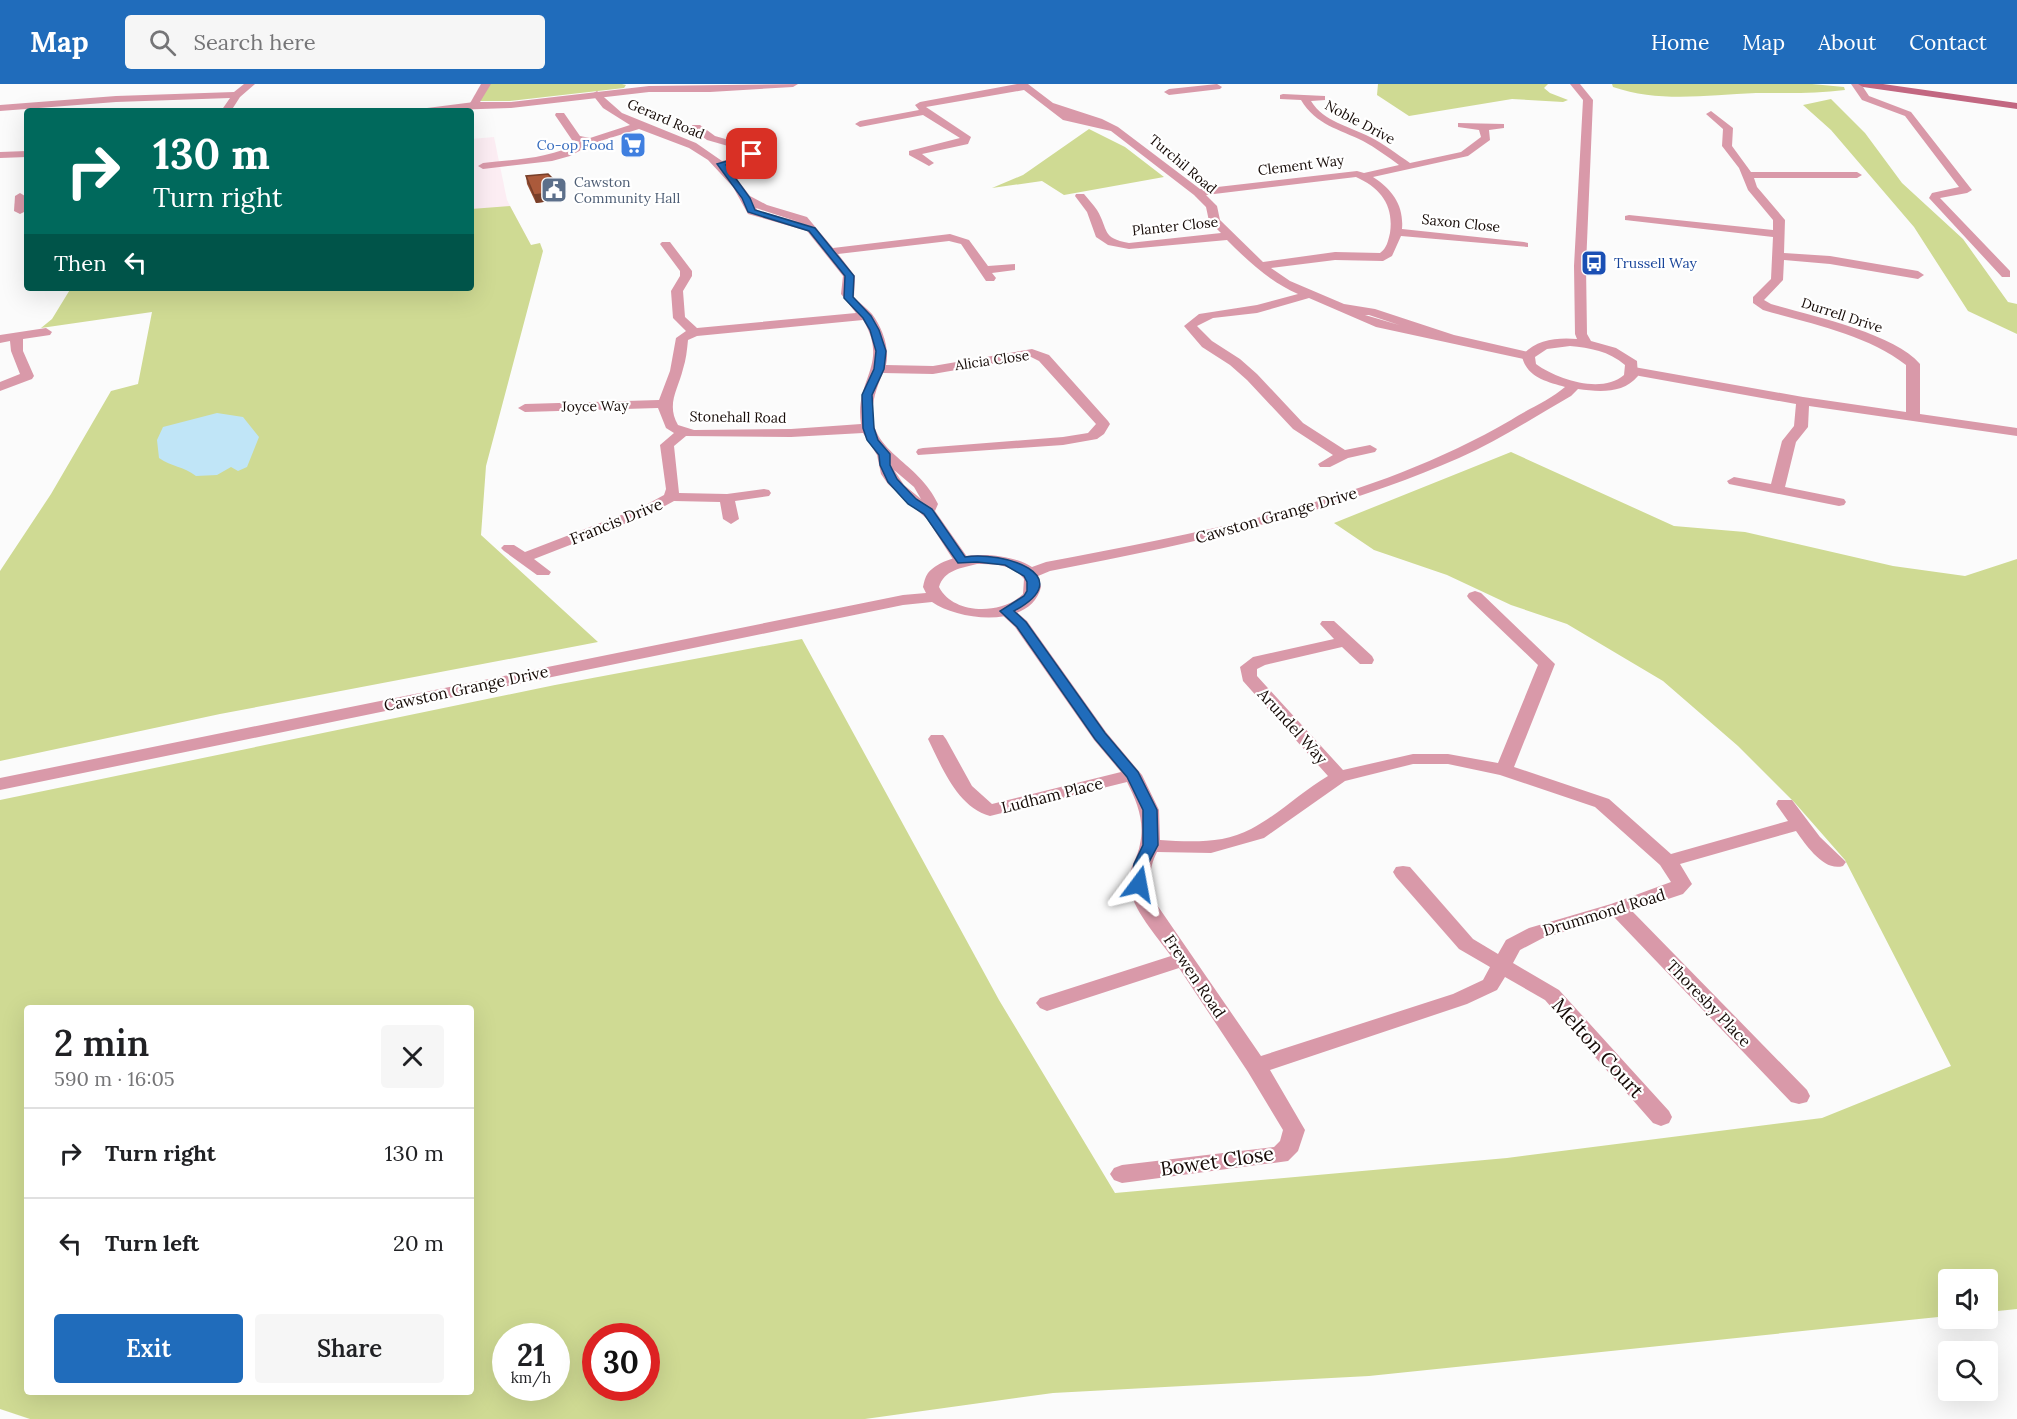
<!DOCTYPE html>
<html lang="en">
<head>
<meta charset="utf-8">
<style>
  body { margin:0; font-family:Lora,serif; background:#f6f6f6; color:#202124; height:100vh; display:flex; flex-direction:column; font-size:22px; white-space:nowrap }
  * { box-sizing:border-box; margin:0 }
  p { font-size:20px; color:#757577 }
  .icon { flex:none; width:33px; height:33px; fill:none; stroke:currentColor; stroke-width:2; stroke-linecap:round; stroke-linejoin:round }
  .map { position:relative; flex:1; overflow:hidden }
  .panel { position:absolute; left:24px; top:921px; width:450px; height:390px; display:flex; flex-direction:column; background:#fff; border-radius:6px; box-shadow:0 6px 24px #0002 }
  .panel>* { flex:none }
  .banner { position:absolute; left:24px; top:24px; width:450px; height:183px; border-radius:6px; box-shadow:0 6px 24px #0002; background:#00695c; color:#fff; overflow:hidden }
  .buttons { position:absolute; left:1938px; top:1185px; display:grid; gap:12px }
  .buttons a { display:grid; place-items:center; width:60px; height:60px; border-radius:6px; background:#fff; box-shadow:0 6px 24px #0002; font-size:30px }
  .speed { position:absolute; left:492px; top:1239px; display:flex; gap:12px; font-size:30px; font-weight:700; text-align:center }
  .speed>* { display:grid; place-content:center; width:78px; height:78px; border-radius:50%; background:#fff; box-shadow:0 6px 24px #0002; line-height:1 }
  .speed small { font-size:15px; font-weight:400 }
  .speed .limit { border:9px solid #d22; background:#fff; color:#111 }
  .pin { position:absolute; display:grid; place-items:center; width:51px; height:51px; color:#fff; margin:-26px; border-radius:12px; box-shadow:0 3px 9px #0006 }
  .me { position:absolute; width:66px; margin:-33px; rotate:13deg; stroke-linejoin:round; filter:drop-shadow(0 0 4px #0008) }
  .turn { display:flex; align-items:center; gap:21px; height:126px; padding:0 30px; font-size:27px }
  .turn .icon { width:78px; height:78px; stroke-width:2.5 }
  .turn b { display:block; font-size:42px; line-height:51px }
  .then { display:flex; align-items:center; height:57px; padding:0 30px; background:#0003; gap:12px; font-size:22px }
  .round { display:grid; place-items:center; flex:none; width:63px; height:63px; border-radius:6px; background:#f6f6f6 }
  .head { display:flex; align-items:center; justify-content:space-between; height:102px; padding:0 30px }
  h1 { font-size:36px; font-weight:600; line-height:45px }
  .button { display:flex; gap:12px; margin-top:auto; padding:12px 30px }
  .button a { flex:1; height:69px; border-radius:6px; background:#206cbb; color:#fff; font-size:24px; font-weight:600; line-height:69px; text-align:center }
  .button a+a { background:#f6f6f6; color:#202124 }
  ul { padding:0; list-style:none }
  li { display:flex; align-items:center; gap:18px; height:90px; padding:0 30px; border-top:2px solid #e0e0e0 }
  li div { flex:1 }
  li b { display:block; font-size:22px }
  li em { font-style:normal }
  header { display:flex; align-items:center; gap:36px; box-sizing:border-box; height:84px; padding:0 30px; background:#206cbb; color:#fff }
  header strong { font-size:28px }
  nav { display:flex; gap:33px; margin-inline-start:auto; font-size:21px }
  .search { width:420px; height:54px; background:#f6f6f6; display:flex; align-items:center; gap:15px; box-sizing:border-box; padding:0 21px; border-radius:6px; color:#757577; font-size:22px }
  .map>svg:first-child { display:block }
</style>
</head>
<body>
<header>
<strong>Map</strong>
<div class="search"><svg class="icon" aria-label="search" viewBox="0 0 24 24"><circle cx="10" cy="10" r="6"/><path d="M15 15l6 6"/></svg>Search here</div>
<nav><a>Home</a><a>Map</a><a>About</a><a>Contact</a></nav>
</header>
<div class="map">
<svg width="2017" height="1335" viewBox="0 0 2017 1335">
  <rect width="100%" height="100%" fill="#fbfbfb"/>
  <polygon fill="#fcedf3" points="494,53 507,116 531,161 471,171 471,55"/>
  <g fill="#cfda93" fill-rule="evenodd">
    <polygon points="487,0 622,0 626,1 624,4 510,17 480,17"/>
    <polygon points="1378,0 1548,0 1544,4 1550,9 1568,16 1563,18 1512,15 1409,32 1377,11"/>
    <path d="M1612,0H1812L1844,3L1845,6C1815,10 1786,9 1756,9C1707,11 1660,19 1613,3Z"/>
    <polygon points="1831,15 1865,49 1902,99 1963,155 2008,218 2017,220 2017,250 1968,227 1914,143 1831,46 1803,21"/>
    <polygon points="1089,45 1125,63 1164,93 1064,111 1042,97 992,104 1023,91"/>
    <polygon points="510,122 531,161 540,159 543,167 486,382 481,451 598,558 220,630 0,677 0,487 51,410 111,307 138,300 152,228 41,244 52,235 71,204 471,204 471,125"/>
    <path d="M1511,368L1674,442L1745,448L1893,482L1965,492L2017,475V1225L1988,1228V1196H1948V1232L1369,1292L1053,1309L865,1335H30L0,1325V716L555,601L802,555L999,916L1115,1109L1507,1074L1822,1034L1951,982L1845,776L1795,719L1738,662L1663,597L1567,540L1511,521L1447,491L1374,466L1334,439ZM27,924H471V1308H27ZM506,1252H556V1304H506ZM596,1252H646V1304H596Z"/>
  </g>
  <path fill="#c0e5f7" d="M217,329L243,333L259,353L247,383L238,387L231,383L217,391L196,392C183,382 172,383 159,374L157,356L163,343Z"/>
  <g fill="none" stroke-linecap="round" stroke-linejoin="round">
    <g fill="#d999a9" fill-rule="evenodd">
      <polygon points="244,0 255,0 240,13 231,27 221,27 230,14 116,18 0,27 0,21 116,12 234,8"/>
      <polygon points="481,0 491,0 477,23 471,23 469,21"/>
      <path d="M1017,0H1028L1053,19L1102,35L1118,43L1200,105L1357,87L1364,89L1399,81C1388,73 1376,64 1363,57C1339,45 1316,41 1301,16L1280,15V11L1283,10L1325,12V16L1311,17C1324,38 1349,42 1370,53C1384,60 1397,70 1410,79L1461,68L1481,53L1479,46L1458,43V39L1504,40V44L1489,46L1490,56L1468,72L1373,93C1393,106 1404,122 1402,145L1524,158L1528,159V163L1401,152L1392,172L1383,177L1335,176L1271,184L1290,197L1344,220L1375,225L1454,251L1533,269L1534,272L1528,276L1376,243L1309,214L1257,229L1213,234L1197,242L1212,257L1240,275L1257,290L1303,339L1345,366L1370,361L1377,365L1375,368L1348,374L1330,383H1320L1318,380L1333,371L1293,345L1247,296L1230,281L1202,263L1184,242L1199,230L1257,221L1298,210C1269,197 1249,178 1227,156L1129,165L1108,161L1096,153L1087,128L1075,112L1076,110H1084C1088,115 1093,120 1097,126C1109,146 1101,154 1129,159L1221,149L1209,137L1206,123L1194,111L1111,47L1063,36L1024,6L926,23L971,53L968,60L922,70L934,79L929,82L909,71V67L960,54L923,31L860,43L855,40L860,37L919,26L915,21L920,18ZM1356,93C1381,104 1394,122 1390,149C1388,157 1387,164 1380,169L1335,168L1263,178L1220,136L1217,122L1206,111ZM1365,231H1369L1399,241Z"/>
      <polygon points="1217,0 1222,3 1220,5 1169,11 1164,8 1169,5"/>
      <polygon points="1851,0 1861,0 1869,12 1911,28 1972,106 1967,109 1940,114 2010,187 2010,193 2002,193 1929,114 1932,109 1959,103 1905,32 1862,16"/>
      <path d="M597,7L622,29L696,59L722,77L747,71L742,66L707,56L692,45V41H700L715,52L750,62L757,70L755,75L727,82L750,112L767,121L807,133L833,164L950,150L969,156L988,182L1015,180V186L992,189L996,194L994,197H986L961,160L949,157L838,170L855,192L854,213C859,219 867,224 872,230C882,243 890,264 886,281L933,282L1032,265L1049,271L1108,337L1110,340L1104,350L1097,355L1063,361L918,371L916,368L918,365L923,364L1063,353L1088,349L1096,340L1039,277L1031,273L933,290L883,289C847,368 913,366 938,420L935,427L970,477L968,480H956L927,435L888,400L881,390L877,371L863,349L791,353L686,352L674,362L679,409L727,410L764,405L769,406L771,409L769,412L735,417L739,435L731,440L723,435L720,418L674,417L652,429L534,475L551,488L549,491H537L504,467L501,464L504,461H514L525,468L642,423L664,411L666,405L660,361L674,349L666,344L658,324L525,328L518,324L525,320L659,316L670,287L676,254L686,247L673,234L671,207L680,192V187L660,160L662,158H670L692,187V192L683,207L685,233L697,244L856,229L841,210L843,192L807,147L748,130L733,103L708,76L689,64L639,45L594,59L570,72L552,77L483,85L478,82L483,79C517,75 550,75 580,58L572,56L555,31L556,29H564L580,52L590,54L630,41L603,24L592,10ZM756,124L759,125L799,138L757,126ZM863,236C890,281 854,295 861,340L791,345L694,346L678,341C666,320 678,306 683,285C686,276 687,266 688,256L697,252ZM894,386L914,403L921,415L904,401Z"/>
      <path d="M1711,27L1733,44L1732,62L1751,88H1857L1862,91L1857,94H1754L1757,103L1785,136L1784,169L1830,172L1918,187L1924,191L1918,195L1830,180L1784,176L1783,196L1764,216L1771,220C1811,232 1894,249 1920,280V330L2017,344V352L1809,322L1808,343L1796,358L1785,403L1844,415L1846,418L1844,421L1839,422L1729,400L1727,397L1734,393L1771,400L1782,357L1794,342L1796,320L1634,291L1627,287L1629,284L1634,283L1803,313L1906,328V281C1866,250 1811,240 1763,226L1753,219V213L1771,195L1773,153L1625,136V132L1629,131L1773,146V136L1748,106L1739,84L1722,62L1723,45L1706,30Z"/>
      <polygon points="20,109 25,112 26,127 20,130 14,127 15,112"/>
      <polygon points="46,244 52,248 50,251 23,255 23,267 34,292 32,295 0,307 0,298 20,290 11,267 10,257 0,259 0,251"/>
      <path d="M1475,507L1481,509L1555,580L1514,683L1609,715L1671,770L1788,737L1776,720L1778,716H1792L1820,753L1846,778L1843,782C1824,788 1806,761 1796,747L1680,780L1692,800L1683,810L1632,827L1807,1006L1810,1012L1807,1018L1799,1020L1791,1018L1614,833L1543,854L1520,866L1513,879L1559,906L1669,1027L1672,1033L1669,1039L1661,1042L1653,1039L1545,916L1505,893L1497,906L1467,920L1270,986L1305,1046L1298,1067L1288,1077L1122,1099L1114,1096L1110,1090L1114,1084L1122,1081L1274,1063L1280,1057L1283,1046L1248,988L1179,884L1047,927L1040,924L1036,919L1040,914L1171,872C1157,852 1132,826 1129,800C1128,784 1138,774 1140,760C1145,737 1137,718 1127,698L990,732C957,723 942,683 928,655L931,651H943L946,655L972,702L992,720L1121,688L1094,656L1015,543L998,527L1006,522L1012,524L1027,537L1106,648L1142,691L1159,726L1160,756C1190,758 1223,760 1251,745C1278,731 1301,708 1328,692L1243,597L1240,583L1253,573L1334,555L1320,540L1322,537H1334L1372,572L1374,576L1372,580H1360L1342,563L1265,581L1257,585V592L1343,686L1413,670H1448L1498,679L1538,581L1469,515L1467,512L1469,509ZM1413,680H1448L1500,691L1595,723L1660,781L1671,798L1611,820L1529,844L1506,856L1498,870L1473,855L1410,783L1403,782L1396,783L1393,788L1396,793L1459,865L1490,883L1483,896L1453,910L1261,972L1155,818C1149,799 1148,786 1157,768L1211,769L1264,754L1345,697Z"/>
    </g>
    <g fill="#d999a9" fill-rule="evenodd">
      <polygon points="798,0 793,3 710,8 649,8 511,24 422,27 427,24 474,18 511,18 649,2"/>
      <path d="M1570,0H1580L1593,16L1586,182L1587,250L1591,257L1616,264L1637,277L1638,292C1623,310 1599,308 1578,305L1571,312C1534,333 1498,357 1459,374C1329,431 1189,460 1050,487L1038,492L1041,503C1031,545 959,537 932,518L903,521L0,706V694L903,511L926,509L923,503C924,498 925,493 928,489C948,465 1008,467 1032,483L1046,478C1204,448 1370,418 1511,336C1528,325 1550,316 1565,303C1547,298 1526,293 1522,272C1534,256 1557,253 1577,255L1575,250L1574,182L1583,16ZM1570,262C1590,264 1609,267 1625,281L1624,291C1602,310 1558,296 1536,280L1535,273L1547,265ZM977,480C994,480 1013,480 1024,495L1023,510C1002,531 953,531 939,503C944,486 961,484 977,480Z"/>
      <polygon points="27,67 27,73 0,74 0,68"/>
    </g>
    <polygon fill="#c26781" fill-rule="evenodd" points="1858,0 1883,0 2017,19 2017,25 1863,3"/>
  </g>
  <polygon fill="#934d33" points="526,92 566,115 536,119 527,100"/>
  <polygon fill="#783f29" points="565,107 566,115 536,119 534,111"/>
  <polygon fill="#ab5a3b" stroke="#783f29" stroke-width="1.5" points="548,90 565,107 534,111 526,92"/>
  <path fill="#206cbb" stroke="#15467a" stroke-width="1.5" d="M749,68H755L754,75L726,81L750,114L755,126L815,144L854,192L853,213L871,232L879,246L886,267L884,285L872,311L874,344L878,356L890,370V381L897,395L916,415L932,425L965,473C1003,467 1080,491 1014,527L1026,538L1105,649L1138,688L1157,726L1158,761L1148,780L1144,804H1133L1131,800L1134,780L1143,761V726L1127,693L1095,655L1017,543L1000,527L1024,512L1027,507V498L1024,492L1005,481L977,478L958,479L924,430L908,420L888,398L880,381L879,371L867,356L863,344L862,311L874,285L876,267L870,246L863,234L844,214L845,192L809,147L748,128L742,114L717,80L748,71Z"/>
  <defs>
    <g id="supermarket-square" transform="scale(1.35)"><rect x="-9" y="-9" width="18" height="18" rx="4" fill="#3f7fe0" stroke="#fff"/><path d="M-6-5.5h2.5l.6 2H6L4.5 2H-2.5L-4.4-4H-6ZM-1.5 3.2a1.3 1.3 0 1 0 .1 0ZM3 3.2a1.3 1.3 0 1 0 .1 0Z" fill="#fff"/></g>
    <g id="civic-square" transform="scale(1.35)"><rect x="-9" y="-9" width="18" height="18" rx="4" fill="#5c6f8a" stroke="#fff"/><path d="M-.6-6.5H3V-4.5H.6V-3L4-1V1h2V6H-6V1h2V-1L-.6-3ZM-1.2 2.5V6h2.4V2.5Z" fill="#fff"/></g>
    <g id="bus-square" transform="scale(1.35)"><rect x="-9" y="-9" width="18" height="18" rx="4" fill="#1a4fb4" stroke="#fff"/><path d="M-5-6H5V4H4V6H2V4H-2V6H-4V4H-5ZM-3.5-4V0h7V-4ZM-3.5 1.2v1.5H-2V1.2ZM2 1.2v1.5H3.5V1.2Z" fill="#fff"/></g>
  </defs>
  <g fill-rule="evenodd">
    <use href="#supermarket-square" x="633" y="61"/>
    <use href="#civic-square" x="554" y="106"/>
    <use href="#bus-square" x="1594" y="179"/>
  </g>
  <g text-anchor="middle" stroke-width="4.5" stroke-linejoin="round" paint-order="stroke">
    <g font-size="14" fill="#160b07" stroke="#fff">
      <text transform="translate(666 35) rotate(23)" y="5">Gerard Road</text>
      <text transform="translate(1360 38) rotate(28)" y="5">Noble Drive</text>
      <text transform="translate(1183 80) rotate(40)" y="5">Turchil Road</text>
      <text transform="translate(1301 81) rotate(-7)" y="5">Clement Way</text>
      <text transform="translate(1461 139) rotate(6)" y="5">Saxon Close</text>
      <text transform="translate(1175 142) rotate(-6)" y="5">Planter Close</text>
      <text transform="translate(1842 231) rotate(18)" y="5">Durrell Drive</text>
      <text transform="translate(992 276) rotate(-8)" y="5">Alicia Close</text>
      <text transform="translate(595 322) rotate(-1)" y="5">Joyce Way</text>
      <text transform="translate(738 333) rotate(1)" y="5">Stonehall Road</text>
    </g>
    <g font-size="14" fill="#366cbe" stroke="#fff" text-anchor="end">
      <text x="614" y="66">Co-op Food</text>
    </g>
    <g font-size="14" fill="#4e5e75" stroke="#fff" text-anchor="start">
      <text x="574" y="103">Cawston<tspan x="574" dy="16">Community Hall</tspan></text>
    </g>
    <g font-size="14" fill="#164399" stroke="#fff" text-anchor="start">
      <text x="1614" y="184">Trussell Way</text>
    </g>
    <g font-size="16" fill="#160b07" stroke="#fff">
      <text transform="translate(1276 431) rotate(-16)" y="6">Cawston Grange Drive</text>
      <text transform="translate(616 437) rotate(-22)" y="6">Francis Drive</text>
      <text transform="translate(466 604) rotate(-12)" y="6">Cawston Grange Drive</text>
      <text transform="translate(1293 642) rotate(48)" y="6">Arundel Way</text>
      <text transform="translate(1052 711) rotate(-14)" y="6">Ludham Place</text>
      <text transform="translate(1604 828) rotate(-17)" y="6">Drummond Road</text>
      <text transform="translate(1195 892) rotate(56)" y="6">Frewen Road</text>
      <text transform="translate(1709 919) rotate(46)" y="6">Thoresby Place</text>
    </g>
    <g font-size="20" fill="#160b07" stroke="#fff">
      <text transform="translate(1598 964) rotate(48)" y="7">Melton Court</text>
      <text transform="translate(1217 1077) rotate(-8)" y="7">Bowet Close</text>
    </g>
  </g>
</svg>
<div class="buttons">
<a><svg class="icon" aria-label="sound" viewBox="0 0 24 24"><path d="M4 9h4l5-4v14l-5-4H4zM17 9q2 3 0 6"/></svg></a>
<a><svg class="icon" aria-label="search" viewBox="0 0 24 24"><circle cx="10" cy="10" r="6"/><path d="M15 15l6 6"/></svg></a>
</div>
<div class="speed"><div>21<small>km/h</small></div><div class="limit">30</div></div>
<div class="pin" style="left:752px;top:70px;background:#d93025"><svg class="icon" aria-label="arrive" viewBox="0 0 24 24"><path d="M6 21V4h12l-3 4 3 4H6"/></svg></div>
<svg class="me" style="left:1139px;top:800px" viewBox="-20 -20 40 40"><path d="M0-17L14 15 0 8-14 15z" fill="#206cbb" stroke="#fff" stroke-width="4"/></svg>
<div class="banner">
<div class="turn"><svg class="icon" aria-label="right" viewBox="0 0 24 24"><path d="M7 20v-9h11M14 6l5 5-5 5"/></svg><div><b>130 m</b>Turn right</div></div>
<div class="then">Then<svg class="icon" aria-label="left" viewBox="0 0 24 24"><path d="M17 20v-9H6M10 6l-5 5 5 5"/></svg></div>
</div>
<section class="panel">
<div class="head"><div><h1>2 min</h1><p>590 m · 16:05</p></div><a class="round"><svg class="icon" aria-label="close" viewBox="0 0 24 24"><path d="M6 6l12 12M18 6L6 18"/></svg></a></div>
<ul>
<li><svg class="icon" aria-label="right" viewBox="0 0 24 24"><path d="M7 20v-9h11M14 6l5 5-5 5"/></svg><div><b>Turn right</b></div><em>130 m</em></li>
<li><svg class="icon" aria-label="left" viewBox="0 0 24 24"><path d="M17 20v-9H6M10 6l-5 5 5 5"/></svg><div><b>Turn left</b></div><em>20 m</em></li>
</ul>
<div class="button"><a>Exit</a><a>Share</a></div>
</section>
</div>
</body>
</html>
